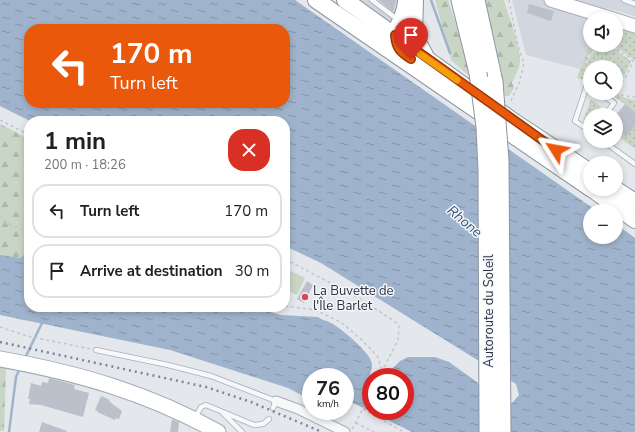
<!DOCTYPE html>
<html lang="en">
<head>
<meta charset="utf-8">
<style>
  body { margin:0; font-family:"Nunito Sans",sans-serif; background:#f2f2f2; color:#202124; height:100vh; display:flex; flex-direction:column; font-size:15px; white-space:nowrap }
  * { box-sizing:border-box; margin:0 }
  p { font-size:13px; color:#757577 }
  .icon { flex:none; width:22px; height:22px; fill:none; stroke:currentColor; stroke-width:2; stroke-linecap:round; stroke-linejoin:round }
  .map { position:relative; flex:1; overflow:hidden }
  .drawer { position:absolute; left:24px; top:116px; width:266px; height:196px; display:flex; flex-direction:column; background:#fff; border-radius:16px; box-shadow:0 2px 6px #0003 }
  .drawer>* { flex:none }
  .hud { position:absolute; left:24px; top:24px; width:266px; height:84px; border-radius:16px; box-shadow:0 2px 6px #0003; background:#ea580c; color:#fff; overflow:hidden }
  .buttons { position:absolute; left:583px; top:12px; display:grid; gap:8px }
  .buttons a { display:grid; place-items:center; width:40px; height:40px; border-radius:50%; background:#fff; box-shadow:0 2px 6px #0003; font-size:20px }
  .speed { position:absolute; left:302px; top:368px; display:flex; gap:8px; font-size:20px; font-weight:700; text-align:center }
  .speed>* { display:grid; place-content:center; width:52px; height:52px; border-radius:50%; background:#fff; box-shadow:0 2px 6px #0003; line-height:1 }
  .speed small { font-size:10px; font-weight:400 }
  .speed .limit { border:6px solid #d22; background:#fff; color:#111 }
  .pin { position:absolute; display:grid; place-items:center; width:34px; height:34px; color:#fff; margin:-41px -17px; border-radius:50% 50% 50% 0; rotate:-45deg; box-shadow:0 0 4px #0007 }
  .pin .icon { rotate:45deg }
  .me { position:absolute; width:44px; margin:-22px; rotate:304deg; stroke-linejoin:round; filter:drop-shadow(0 0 3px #0008) }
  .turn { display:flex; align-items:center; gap:14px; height:84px; padding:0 20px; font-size:18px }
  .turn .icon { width:52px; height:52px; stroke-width:2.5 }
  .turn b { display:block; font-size:28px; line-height:34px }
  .round { display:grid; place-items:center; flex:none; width:42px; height:42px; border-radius:16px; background:#f2f2f2 }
  .headline { display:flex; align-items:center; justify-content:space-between; height:68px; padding:0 20px }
  h1 { font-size:24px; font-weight:700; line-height:30px }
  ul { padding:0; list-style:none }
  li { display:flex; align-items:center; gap:12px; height:54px; margin:0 8px 6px; padding:0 12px; border:2px solid #e0e0e0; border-radius:16px }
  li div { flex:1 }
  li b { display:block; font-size:15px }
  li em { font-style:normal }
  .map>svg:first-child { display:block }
</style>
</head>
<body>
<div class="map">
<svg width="635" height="432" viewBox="0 0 635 432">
  <defs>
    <pattern id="green-dots" width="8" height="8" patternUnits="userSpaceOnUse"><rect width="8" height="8" fill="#c9d6c5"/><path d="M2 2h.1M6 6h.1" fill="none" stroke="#adb8ab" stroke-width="1.8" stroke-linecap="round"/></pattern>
    <pattern id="forest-firs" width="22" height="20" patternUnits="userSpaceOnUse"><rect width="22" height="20" fill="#c9d6c5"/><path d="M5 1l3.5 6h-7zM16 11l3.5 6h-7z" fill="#adb8ab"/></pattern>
    <pattern id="water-ripples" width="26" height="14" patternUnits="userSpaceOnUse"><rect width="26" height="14" fill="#9fb4cc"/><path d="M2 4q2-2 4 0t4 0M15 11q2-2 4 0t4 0" fill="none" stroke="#8293a7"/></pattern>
  </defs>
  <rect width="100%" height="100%" fill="#e4e7ec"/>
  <g fill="#d2d6de">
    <polygon points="356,0 403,0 397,20 389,24"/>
    <polygon points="512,0 635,0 635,16 607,8 599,19 590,19 590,41 580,69 526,55"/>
  </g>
  <g fill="url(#green-dots)">
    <path d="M616,27L635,34V60C628,55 622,50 614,47C594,41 582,57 587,75L584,80L577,78L590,41V45H616Z"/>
    <path d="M606,48L615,49L631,61L625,75L616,88V83L624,72L606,58L599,67H590V75C582,60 592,50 606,48Z"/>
    <polygon points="616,93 625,98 635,100 635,112 614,96"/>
    <polygon points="591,99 601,107 595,115 590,115 590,121 588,125 583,121"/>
    <polygon points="635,126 635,147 634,148 616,135 616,129 626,137"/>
  </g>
  <g fill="url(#forest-firs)">
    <polygon points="435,0 448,0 467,57 468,75 451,60"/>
    <path d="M485,0H504C508,15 521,48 520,62C519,70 515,76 512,83L514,88L509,96H505L500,65Z"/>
    <polygon points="0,124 29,139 29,251 20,258 0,255"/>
    <polygon points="0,365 6,366 4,431 0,431"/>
  </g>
  <polygon fill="#c9d6c5" points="285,268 305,278 297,295 285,289"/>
  <path fill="url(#water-ripples)" fill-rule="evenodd" d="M0,0H295L597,211H590V237H616V224L635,238V432H412L349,401L345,402V377H311V400L288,388L170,350L0,315V255L20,258L29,251V307H253L281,315L318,317C322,320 324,320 329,322C339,326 372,354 372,364C372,373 367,381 364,388L371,394V411H405V377H389L392,369L400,361L408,357H435L449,362L477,382L480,387L503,402L512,403L519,395L516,384L321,263L285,246V121H30L0,106ZM29,29H285V103H29Z"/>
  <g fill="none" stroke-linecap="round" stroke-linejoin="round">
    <g stroke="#9fb4cc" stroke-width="2.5">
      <polyline points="431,0 450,53"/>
      <polyline points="25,358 42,323"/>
      <polyline points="9,432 16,377 20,368"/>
    </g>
  </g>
  <g fill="#bbc0ca">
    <polygon points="379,0 396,0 393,12"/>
    <polygon points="529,4 554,11 551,21 527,13"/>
    <polygon points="606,58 624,72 616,83 616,67 599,67"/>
    <polygon points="625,104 635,112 635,126 626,137 616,129 616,115"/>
    <polygon points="307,281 313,285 304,303 297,299"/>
    <polygon points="49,378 75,385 74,389 89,393 83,417 41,405 29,404 30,399 28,399 31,383 41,386 42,382 48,383"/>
    <polygon points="101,396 108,399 111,403 122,411 119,419 116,418 115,420 97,412 98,411 95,410"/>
    <polygon points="172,419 179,422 178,432 170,432"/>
    <polygon points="42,422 67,431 67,432 39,432"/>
  </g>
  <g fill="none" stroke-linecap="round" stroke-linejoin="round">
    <g stroke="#a9aeb7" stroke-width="6">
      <g id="service">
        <polyline points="372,0 393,16"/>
        <polyline points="624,0 635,4"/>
        <polyline points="590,86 587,85 575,121 590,131"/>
        <polyline points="600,93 614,103 605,115"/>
        <polyline points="603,141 635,164"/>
        <polyline points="96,350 168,365 211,376 276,401 273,408"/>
        <polyline points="223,413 242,432"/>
        <polyline points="195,418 201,407 206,405 254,425 263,424 269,419"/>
      </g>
    </g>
    <g stroke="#a9aeb7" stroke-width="11">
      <polyline id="minor" points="276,401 298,409 345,432"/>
    </g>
    <g stroke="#a9aeb7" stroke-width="15">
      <g id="secondary">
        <polyline points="551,0 613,19"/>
        <polyline points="616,20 635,26"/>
      </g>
    </g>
    <g stroke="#a3abb8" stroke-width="17">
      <path id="primary" d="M0,359C78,373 148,393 218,432"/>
    </g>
    <g stroke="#8b94a3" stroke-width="18">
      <g id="trunk">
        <polyline points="316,0 590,188"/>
        <polyline points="345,0 513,121 590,172"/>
        <polyline points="415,0 414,36 425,55"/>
        <path d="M395,44C394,25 406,18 406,0"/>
        <polyline points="592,189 635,220"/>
        <polyline points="615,189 635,202"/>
      </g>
    </g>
    <g stroke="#8b94a3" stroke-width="19">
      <g id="motorway">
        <polyline points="460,0 478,73"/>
        <polyline points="476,0 494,82"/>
      </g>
    </g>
    <g stroke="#c2c5cb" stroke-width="1.5" stroke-dasharray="3 3" stroke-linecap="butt">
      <polyline points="509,0 518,46 524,63 519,83 510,103"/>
      <path d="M588,78C588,71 584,65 588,57C596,39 624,49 633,61L627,75L616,91"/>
      <polyline points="616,91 624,96 635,97"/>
      <polyline points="0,120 29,135"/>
      <polyline points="0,216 7,223 29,233"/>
      <polyline points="285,259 357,297 394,321 399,326 398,340 379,377"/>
      <polyline points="285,306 316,310 342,323 363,341 378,357 382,372"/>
      <polyline points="0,327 27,336 91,349"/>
      <polyline points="363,409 404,432"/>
      <polyline points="356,423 374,432"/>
      <polyline points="352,429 371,394"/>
    </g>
    <use href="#service" stroke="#f7f8fa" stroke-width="4.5"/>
    <use href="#minor" stroke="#f7f8fa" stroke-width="9"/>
    <use href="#secondary" stroke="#fff" stroke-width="13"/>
    <use href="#primary" stroke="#fff" stroke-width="15"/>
    <use href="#trunk" stroke="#fff" stroke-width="16"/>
    <use href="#motorway" stroke="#fff" stroke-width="17"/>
    <polyline stroke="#7d8696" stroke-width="2.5" stroke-dasharray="2 4" stroke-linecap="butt" points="0,342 206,387 251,402 322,432"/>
    <g stroke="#8b94a3" stroke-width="19" stroke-linecap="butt">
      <g id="motorway-bridge">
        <polyline points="478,73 485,127 487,170 488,432"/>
        <polyline points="494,82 500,161 502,432"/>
      </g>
    </g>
    <use href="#motorway-bridge" stroke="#fff" stroke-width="17"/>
  </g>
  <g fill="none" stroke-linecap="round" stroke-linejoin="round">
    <g stroke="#983908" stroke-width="10">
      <path id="route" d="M411,59C400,52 396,48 395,35L556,150"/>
    </g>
    <use href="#route" stroke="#ea580c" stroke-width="7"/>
    <polyline stroke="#f59e0b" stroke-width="7" points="420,54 457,80"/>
  </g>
  <circle fill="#d1495b" stroke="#f4f6f9" stroke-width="1.5" cx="305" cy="297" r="4"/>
  <g text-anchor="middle" stroke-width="3" stroke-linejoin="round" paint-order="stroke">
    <g font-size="13" fill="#2b3445" stroke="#f4f6f9" text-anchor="start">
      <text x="313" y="295">La Buvette de<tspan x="313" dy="15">l'Île Barlet</tspan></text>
    </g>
    <g font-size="13" fill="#2b3445" stroke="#f4f6f9">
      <text transform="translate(488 311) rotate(-90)" y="5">Autoroute du Soleil</text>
    </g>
    <g font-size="14" font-style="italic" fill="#34527a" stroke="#f4f6f9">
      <text transform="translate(465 221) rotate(40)" y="5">Rhone</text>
    </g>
  </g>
</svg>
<div class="buttons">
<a><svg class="icon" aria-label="sound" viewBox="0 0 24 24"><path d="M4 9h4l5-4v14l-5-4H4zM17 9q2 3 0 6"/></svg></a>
<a><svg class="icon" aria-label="search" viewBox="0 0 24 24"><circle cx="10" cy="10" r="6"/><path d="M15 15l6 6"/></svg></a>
<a><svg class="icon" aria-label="layers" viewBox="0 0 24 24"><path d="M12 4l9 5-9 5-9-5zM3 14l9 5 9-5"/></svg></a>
<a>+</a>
<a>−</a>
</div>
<div class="speed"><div>76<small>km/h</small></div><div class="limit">80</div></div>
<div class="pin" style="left:411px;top:59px;background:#d93025"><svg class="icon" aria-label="arrive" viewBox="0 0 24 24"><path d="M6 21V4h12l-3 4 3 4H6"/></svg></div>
<svg class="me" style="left:556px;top:150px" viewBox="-20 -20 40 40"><path d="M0-17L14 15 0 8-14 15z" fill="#ea580c" stroke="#fff" stroke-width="4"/></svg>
<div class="hud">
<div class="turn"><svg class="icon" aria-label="left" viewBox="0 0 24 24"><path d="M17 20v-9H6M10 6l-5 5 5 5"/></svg><div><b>170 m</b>Turn left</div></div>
</div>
<section class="drawer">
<div class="headline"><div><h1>1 min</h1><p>200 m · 18:26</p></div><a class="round" style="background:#d93025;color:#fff"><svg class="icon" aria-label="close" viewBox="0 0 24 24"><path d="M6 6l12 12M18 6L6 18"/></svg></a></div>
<ul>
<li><svg class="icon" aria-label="left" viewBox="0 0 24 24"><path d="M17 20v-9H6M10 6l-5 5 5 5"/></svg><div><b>Turn left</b></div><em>170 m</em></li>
<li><svg class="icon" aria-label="arrive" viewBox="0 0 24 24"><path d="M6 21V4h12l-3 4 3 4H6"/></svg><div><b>Arrive at destination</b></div><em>30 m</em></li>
</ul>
</section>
</div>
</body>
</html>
